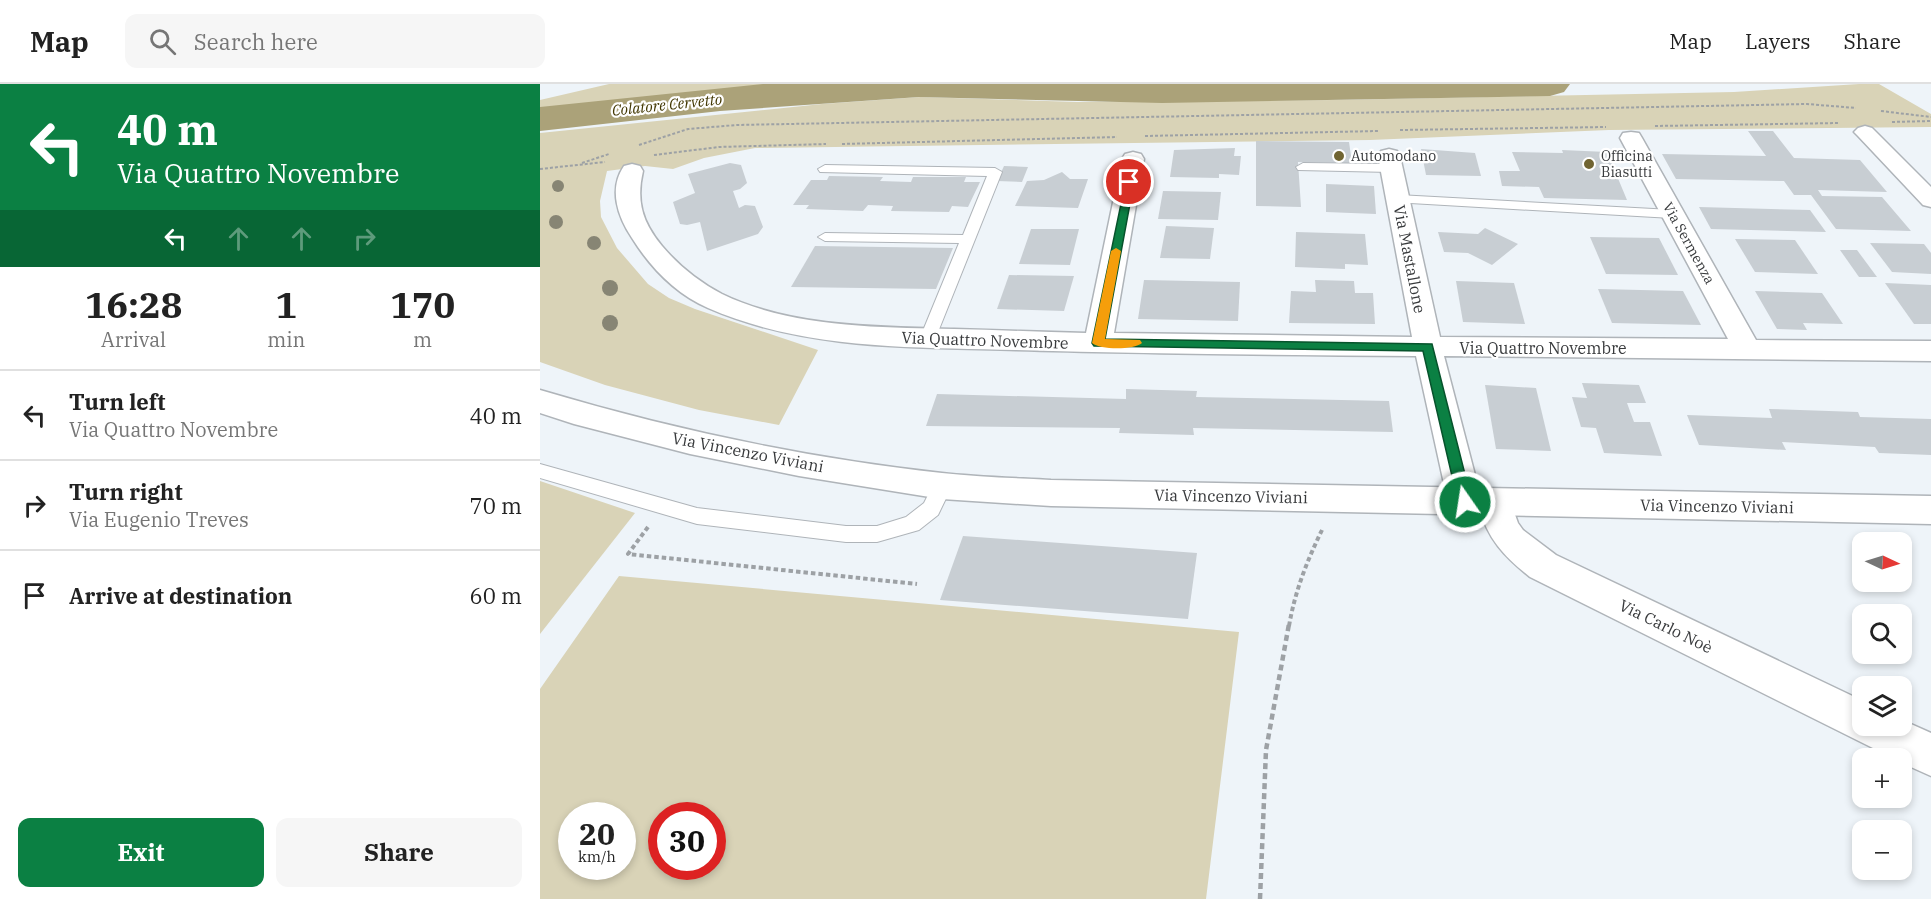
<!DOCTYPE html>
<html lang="en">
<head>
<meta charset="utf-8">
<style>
  body { margin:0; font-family:"IBM Plex Serif",serif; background:#f6f6f6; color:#222; height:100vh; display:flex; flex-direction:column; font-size:22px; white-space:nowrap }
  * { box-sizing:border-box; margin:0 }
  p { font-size:20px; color:#767676 }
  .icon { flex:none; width:33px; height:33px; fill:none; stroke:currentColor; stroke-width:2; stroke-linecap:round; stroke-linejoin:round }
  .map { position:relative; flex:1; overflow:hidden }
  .side { display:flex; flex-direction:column; background:#fff; width:540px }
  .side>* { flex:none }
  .top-card { background:#0b8043; color:#fff; overflow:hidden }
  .needle { width:39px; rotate:94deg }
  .fabs { position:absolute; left:1312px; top:448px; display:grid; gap:12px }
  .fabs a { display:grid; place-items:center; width:60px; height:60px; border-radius:12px; background:#fff; box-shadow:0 3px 9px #0003; font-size:30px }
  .speed { position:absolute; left:18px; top:718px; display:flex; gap:12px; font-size:30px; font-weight:700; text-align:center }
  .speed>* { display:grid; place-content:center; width:78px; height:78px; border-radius:50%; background:#fff; box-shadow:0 3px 9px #0003; line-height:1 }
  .speed small { font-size:15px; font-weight:400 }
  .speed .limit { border:9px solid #d22; background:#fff; color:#111 }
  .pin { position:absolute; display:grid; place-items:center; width:51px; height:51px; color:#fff; margin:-26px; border:3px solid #fff; border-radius:50%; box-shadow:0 2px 6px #0007 }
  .me { position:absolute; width:66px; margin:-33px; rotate:347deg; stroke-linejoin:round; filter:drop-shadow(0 0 4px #0008) }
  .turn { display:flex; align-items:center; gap:21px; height:126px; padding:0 18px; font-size:27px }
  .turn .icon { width:78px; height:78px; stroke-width:2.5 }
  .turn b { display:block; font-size:42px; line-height:51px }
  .lanes { display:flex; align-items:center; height:57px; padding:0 18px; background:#0003; justify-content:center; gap:30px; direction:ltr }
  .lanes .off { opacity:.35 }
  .eta { display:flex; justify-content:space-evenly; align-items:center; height:102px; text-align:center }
  .eta b { font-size:36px; font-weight:700; line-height:42px }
  .action { display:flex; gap:12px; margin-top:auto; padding:12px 18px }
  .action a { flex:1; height:69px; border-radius:12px; background:#0b8043; color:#fff; font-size:24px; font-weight:700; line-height:69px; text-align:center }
  .action a+a { background:#f6f6f6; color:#222 }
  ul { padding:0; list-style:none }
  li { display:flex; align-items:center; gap:18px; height:90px; padding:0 18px; border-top:2px solid #e0e0e0 }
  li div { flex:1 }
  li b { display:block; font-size:22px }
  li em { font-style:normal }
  header { display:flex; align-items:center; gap:36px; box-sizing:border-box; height:84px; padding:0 30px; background:#fff; border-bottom:2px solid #e0e0e0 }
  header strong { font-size:28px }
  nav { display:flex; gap:33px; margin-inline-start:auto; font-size:21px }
  .search { width:420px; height:54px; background:#f6f6f6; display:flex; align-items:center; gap:15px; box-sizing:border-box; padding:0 21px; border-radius:12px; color:#767676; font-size:22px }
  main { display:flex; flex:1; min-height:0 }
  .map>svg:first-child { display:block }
</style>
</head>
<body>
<header>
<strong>Map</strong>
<div class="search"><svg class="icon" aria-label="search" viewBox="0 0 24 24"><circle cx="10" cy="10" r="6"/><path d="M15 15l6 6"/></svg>Search here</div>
<nav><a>Map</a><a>Layers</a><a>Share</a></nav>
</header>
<main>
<section class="side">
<div class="top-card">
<div class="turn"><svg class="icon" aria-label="left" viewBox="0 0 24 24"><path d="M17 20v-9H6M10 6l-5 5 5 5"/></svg><div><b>40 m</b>Via Quattro Novembre</div></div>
<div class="lanes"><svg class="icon" aria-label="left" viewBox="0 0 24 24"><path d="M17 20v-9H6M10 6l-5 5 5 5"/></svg><svg class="icon off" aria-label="ahead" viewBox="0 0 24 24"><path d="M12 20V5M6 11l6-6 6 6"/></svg><svg class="icon off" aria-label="ahead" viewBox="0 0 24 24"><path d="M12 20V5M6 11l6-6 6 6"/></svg><svg class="icon off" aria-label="right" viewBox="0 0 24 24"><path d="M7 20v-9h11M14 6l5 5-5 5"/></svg></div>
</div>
<div class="eta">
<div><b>16:28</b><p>Arrival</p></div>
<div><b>1</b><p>min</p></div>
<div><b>170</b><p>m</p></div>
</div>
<ul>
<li><svg class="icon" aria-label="left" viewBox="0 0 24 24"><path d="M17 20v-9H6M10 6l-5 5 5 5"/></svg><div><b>Turn left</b><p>Via Quattro Novembre</p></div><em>40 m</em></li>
<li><svg class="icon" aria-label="right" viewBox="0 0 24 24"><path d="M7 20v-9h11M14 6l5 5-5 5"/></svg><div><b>Turn right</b><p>Via Eugenio Treves</p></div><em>70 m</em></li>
<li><svg class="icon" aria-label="arrive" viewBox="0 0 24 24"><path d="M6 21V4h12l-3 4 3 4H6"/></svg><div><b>Arrive at destination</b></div><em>60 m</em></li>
</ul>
<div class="action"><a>Exit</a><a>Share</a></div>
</section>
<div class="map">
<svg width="1391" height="815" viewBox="0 0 1391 815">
  <rect width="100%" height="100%" fill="#eef4f9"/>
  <g fill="#d9d3b7" fill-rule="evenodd">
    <polygon points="69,0 273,0 0,26 0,16"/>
    <polygon points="1319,0 1339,0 1391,30 1391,43 1069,46 830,56 215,64 164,74 133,85 105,82 67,87 60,117 61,133 77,164 108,200 129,214 155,225 278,266 239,341 159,326 65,301 0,278 0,49 282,20 380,13 537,18 794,16 1194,8"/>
    <polygon points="0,397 95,429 0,550"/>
    <path d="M79,492L699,548L666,815H0V605ZM32,732H82V783H32ZM122,732H172V783H122Z"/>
  </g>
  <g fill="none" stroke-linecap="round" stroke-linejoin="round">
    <polygon fill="#aba279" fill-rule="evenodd" points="651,0 657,0 657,8 653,8"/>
    <polygon fill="#aba279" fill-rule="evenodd" points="223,0 1030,0 1024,8 1010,12 622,19 379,13 180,27 0,47 0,23"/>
  </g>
  <g fill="#c8ced3">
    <polygon points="1208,47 1233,47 1254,74 1320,76 1347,108 1278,106 1282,112 1342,113 1371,147 1296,145 1271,111 1254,111 1244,97 1136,95 1122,70 1226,72"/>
    <polygon points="716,57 809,58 812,79 758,78 761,123 716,122"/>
    <polygon points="695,64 694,72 701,72 699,91 679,90 679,94 630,93 634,66"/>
    <polygon points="881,65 935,69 941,92 886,91"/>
    <polygon points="1022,66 1067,68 1087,116 1004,114 999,103 962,102 959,87 980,87 972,68 1023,69"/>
    <polygon points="190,79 201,81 207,99 200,105 193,107 199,124 205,121 215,122 223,143 218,150 167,167 160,138 147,141 140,140 133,118 155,109 148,90"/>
    <polygon points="464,82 488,83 482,98 457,97"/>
    <polygon points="522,88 530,95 548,95 538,124 475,122 487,97 504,96"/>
    <polygon points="289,92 343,93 340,97 371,98 373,93 426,93 424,98 440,98 428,123 412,122 409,128 351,127 353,122 328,121 323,127 266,125 269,121 253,121 271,96 287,96"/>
    <polygon points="786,100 834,102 836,130 786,128"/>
    <polygon points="623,107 681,108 678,136 618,135"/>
    <polygon points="1159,123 1270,126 1286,148 1171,145"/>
    <polygon points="626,142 674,144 670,175 620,174"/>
    <polygon points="945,144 978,160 952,181 928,169 904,168 898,148 938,150"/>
    <polygon points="491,145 539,145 530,181 479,180"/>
    <polygon points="756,148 825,150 828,181 805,180 805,185 755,183"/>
    <polygon points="1050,153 1119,154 1138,191 1066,190"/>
    <polygon points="1195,155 1255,156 1278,190 1215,188"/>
    <polygon points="1330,159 1384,160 1391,169 1391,190 1352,188"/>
    <polygon points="275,162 413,164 396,205 251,203"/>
    <polygon points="1300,166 1317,166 1337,193 1319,193"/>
    <polygon points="469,191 534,192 524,227 457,225"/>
    <polygon points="604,196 700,198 698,237 598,235"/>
    <polygon points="775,196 814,197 815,209 833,209 835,240 749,239 751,207 776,208"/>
    <polygon points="916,197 974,199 985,240 923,238"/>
    <polygon points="1345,199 1391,201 1391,240 1374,240"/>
    <polygon points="1058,205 1143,207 1161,241 1072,239"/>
    <polygon points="1215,207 1282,209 1303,240 1263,239 1267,246 1237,245"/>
    <polygon points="1042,299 1099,301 1106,319 1087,319 1094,338 1110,338 1122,372 1064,369 1056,344 1041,343 1032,313 1047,314"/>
    <polygon points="945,301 996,304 1011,367 956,365"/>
    <polygon points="586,305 657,307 656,313 849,317 853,348 653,344 654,351 579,349 580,344 386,342 397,310 586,315"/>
    <polygon points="1229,325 1318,328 1320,333 1391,335 1391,371 1339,369 1335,363 1242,358 1246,366 1159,361 1147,331 1232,334"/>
    <polygon points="423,452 657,469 648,535 400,516"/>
  </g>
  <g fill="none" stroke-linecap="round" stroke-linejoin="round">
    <g stroke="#afb4b9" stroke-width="2">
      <g id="lane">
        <polygon points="763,79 851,80 858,84 851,88 758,86 756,83"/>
        <polygon points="285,81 455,84 462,88 394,258 382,258 380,254 419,159 285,157 278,153 285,149 423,151 447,92 280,88 278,85"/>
        <polygon points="858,111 1132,126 1139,130 1132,134 853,118 851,115 853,112"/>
        <polygon points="0,380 157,424 306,442 337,442 366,433 384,419 395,397 402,394 409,397 412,402 398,431 379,446 337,458 306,458 157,440 0,394"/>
      </g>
    </g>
    <g stroke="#afb4b9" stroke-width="3">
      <g id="street">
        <polygon points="1325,42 1332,44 1391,103 1391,123 1383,121 1318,52 1314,48 1318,44"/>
        <path d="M1091,48L1099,49L1102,54L1216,256L1391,257V277L904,272L941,414L943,408L955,405L967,408L978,439L983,446L1016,471L1323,617V642H1362V636L1391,649V692L1362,679V675H1355L990,493C965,473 947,455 939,422L937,428L925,431L913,428L908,418L876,272C743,271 609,270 476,266C373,263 264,266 168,224C136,210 110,183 92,154C78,133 68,105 84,82L92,80L100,82L103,87C96,117 102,138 122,162C139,182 159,198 182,210C252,244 339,243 414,245C458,246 502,248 546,249L582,75L585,70L593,68L601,70L604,75L574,249L872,253L838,72L841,67L849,65L857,67L860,72L900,253L1188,255L1080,54L1083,49Z"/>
      </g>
    </g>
    <g stroke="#afb4b9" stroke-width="3">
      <path id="secondary" d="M0,306C130,345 266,374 402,389C438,393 475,394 511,396L1391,412V440L511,422L402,415L259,392L150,370L34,340L0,329Z"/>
    </g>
    <g stroke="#9da1a5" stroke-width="2" stroke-dasharray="3 2" stroke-linecap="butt">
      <polyline points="1341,27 1391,33"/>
      <polyline points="1352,38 1391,37"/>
      <polyline points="1115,42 1300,39"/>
      <polyline points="860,46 1066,43"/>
      <polyline points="605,52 838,47"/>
      <polyline points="302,60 577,53"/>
      <polyline points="99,61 148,45 197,41 1267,20 1316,24"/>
      <polyline points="114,71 179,63 286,60"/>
      <polyline points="42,79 69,70"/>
      <polyline points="0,85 65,78"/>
    </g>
    <g stroke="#9da1a5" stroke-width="4" stroke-dasharray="4.5 3" stroke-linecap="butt">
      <polyline points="108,443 88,470 377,500"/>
      <path d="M749,542C755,507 767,477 782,446"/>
    </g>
    <polyline stroke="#9da1a5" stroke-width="4.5" stroke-dasharray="6 4" stroke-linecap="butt" points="720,815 726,666 749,540"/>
    <use href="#lane" fill="#fff" fill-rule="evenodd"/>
    <use href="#street" fill="#fff" fill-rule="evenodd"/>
    <use href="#secondary" fill="#fff" fill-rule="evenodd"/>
  </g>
  <g fill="#878574">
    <circle cx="18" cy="102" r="6"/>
    <circle cx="16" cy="138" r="7"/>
    <circle cx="54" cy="159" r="7"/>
    <circle cx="70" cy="204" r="8"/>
    <circle cx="70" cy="239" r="8"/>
  </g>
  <polygon fill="#0b8043" stroke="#07532c" stroke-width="1.5" points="586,96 594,98 565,255 892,260 932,418 930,422 920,422 918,418 883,267 554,262 552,259"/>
  <path fill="#f59e0b" d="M576,164L581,167L565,255L600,256L602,259C594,266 560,266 552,259L571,167Z"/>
  <g fill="#706431" stroke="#fff" stroke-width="2">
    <circle cx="799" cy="72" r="6"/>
    <circle cx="1049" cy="80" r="6"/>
  </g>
  <g text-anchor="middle" stroke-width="4.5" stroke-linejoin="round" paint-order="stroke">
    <g font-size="14" fill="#383a3c" stroke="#fff" text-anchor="start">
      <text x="811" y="77">Automodano</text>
      <text x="1061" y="77">Officina<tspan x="1061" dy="16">Biasutti</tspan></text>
    </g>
    <g font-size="14" fill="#383a3c" stroke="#fff">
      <text transform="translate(1149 159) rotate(61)" y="5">Via Sermenza</text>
    </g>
    <g font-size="15" font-style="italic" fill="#413600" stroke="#fff">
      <text transform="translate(127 21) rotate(-6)" y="5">Colatore Cervetto</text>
    </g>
    <g font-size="16" fill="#383a3c" stroke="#fff">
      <text transform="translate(870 175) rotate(79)" y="6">Via Mastallone</text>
      <text transform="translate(445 256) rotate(2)" y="6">Via Quattro Novembre</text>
      <text x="1003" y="270">Via Quattro Novembre</text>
      <text transform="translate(208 368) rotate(11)" y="6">Via Vincenzo Viviani</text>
      <text transform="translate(691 412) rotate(1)" y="6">Via Vincenzo Viviani</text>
      <text transform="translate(1177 422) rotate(1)" y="6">Via Vincenzo Viviani</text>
      <text transform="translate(1126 542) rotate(26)" y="6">Via Carlo Noè</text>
    </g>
  </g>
</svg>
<div class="fabs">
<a><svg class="needle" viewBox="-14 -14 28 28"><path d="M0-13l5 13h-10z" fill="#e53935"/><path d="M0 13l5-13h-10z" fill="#767676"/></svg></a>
<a><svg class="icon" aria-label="search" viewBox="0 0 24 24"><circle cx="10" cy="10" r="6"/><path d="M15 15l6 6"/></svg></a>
<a><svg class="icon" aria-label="layers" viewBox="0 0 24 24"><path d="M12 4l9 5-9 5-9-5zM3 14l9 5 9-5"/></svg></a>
<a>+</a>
<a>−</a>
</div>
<div class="speed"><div>20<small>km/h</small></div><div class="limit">30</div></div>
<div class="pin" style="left:589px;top:98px;background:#d93025"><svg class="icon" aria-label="arrive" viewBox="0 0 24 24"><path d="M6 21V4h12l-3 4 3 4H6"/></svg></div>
<svg class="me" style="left:925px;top:418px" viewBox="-20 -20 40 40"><circle r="17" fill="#0b8043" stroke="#fff" stroke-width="3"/><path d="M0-11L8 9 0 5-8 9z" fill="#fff"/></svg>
</div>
</main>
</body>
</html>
